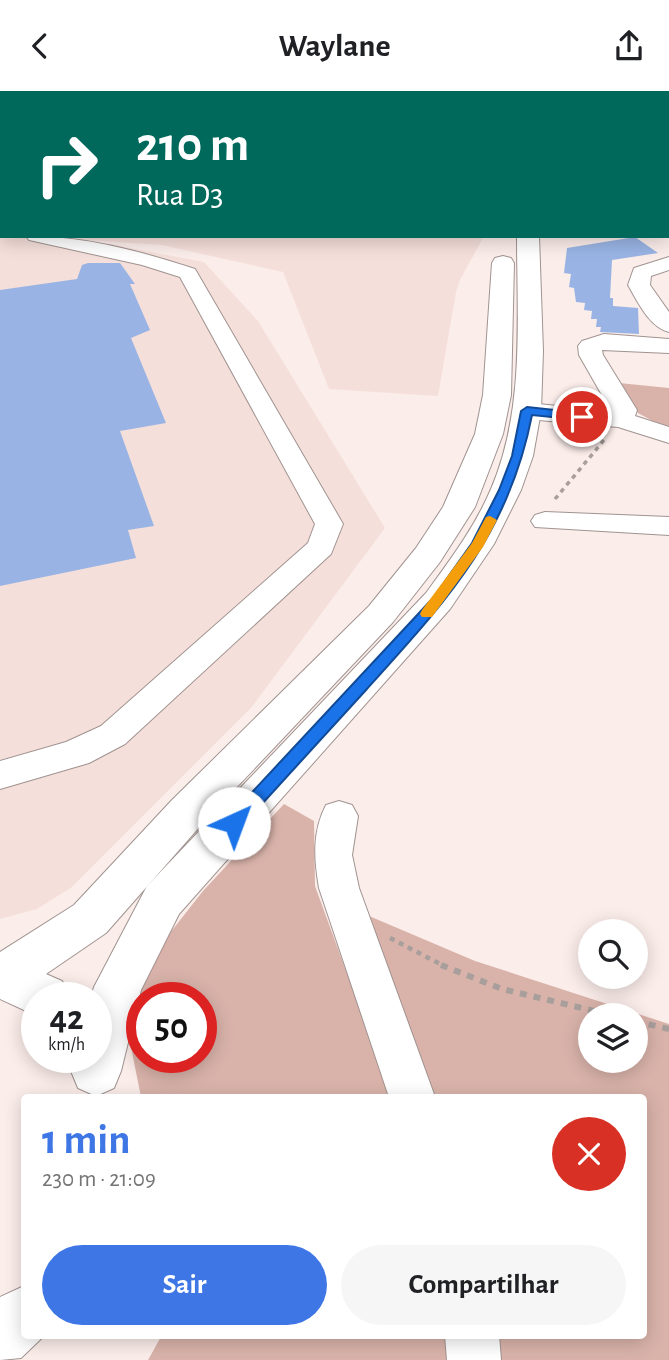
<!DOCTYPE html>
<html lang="pt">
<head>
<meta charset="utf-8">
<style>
  body { margin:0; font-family:"Alegreya Sans",sans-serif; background:#f6f6f6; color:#202124; height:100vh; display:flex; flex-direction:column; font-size:26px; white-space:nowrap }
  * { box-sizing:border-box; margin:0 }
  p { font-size:23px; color:#757577 }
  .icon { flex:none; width:38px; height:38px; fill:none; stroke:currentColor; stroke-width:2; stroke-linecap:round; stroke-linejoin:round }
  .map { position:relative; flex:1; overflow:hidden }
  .side { position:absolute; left:21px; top:1003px; width:626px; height:245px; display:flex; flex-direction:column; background:#fff; border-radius:7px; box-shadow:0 4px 18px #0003 }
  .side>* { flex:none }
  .top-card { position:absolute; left:0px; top:0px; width:670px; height:147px; box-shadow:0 4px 18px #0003; background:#00695c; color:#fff; overflow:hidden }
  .buttons { position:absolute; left:578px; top:828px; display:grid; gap:14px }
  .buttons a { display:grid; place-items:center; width:70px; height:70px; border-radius:50%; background:#fff; box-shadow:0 4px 18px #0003; font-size:35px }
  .speed { position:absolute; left:21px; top:891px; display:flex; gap:14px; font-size:35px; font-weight:700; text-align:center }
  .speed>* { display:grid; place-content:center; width:91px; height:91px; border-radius:50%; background:#fff; box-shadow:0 4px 18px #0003; line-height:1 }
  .speed small { font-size:18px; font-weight:400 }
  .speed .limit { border:10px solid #d22; background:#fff; color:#111 }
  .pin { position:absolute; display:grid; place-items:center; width:60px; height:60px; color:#fff; margin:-30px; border:4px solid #fff; border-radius:50%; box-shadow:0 2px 7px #0007 }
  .me { position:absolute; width:77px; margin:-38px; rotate:43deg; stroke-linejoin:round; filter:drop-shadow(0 0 5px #0008) }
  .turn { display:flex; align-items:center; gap:24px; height:147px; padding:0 21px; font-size:32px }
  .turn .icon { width:91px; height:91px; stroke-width:2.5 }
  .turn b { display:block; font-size:49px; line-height:60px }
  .round { display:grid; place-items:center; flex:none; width:74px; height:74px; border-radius:37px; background:#f6f6f6 }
  .summary { display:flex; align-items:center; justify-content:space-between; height:119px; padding:0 21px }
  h1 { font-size:42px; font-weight:700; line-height:52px; color:#3e76e6 }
  .primary-button { display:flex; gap:14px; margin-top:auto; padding:14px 21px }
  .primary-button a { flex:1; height:80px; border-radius:42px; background:#3e76e6; color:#fff; font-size:28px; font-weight:700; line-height:80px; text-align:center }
  .primary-button a+a { background:#f6f6f6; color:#202124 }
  header { display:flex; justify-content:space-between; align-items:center; height:91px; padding:0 21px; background:#fff; font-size:32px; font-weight:700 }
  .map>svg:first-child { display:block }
</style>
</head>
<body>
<header><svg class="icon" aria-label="back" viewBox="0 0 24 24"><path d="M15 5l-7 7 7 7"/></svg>Waylane<svg class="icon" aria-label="share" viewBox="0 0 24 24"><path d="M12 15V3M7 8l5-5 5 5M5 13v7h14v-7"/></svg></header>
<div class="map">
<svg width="669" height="1269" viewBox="0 0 669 1269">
  <rect width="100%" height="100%" fill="#fbedea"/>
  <polygon fill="#f5dfda" points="0,0 495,0 2,2 2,145 484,145 460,189 456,201 438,305 329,298 283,181 162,154 88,149 204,171 258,230 385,437 251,617 72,796 37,818 0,828"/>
  <g fill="#d9b3aa" fill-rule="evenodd">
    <polygon points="619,292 669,297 669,339 638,322"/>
    <path d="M284,713L314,730L315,795L392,1006H141L131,956L141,893L155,861L203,800ZM142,906H201V966H142Z"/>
    <path d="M362,822L475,870L669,933V1269H491L488,1244H644V1006H428ZM590,924H635V970H590Z"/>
    <polygon points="162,1244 453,1244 456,1269 148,1269"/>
  </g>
  <g fill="#99b4e4">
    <polygon points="635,146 658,162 612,169 610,207 613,207 613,215 638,217 639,243 600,241 601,236 596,236 597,228 591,228 592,220 584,219 585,212 576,211 574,197 569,196 571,183 564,182 567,157"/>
    <polygon points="88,172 120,172 135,193 130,193 150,239 131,247 166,332 120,340 154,435 128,439 136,467 0,495 0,199 77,188 82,174"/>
  </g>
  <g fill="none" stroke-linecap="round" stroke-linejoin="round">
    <g stroke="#a09390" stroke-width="2">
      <g id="minor">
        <polygon points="87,0 120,0 85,2"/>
        <polygon points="240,0 274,0 238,2"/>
        <rect x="316" y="0" width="16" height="2"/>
        <polygon points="445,0 462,0 464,2 446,2"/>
        <polygon points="0,97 2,98 2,110 0,109"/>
        <rect x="0" y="132" width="2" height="12"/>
        <path d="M26,145C84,145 140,160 195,178L343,433L331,463L125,653L89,672L0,698V670L66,651L101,635L308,452L315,433L180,186L142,174L29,149Z"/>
        <path d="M669,166V179L651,185L650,194L669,221V241C649,236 638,211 628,194L634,177Z"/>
        <polygon points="604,243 669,248 669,262 602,259 603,264 637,319 635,325 669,336 669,352 618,336 527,328 518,325 514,320 518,315 527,312 611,320 579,264 578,255 582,250"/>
        <polygon points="545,421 669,426 669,444 535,436 531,430 535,424"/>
        <path d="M339,710L352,714L358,725L352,764L359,797L435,1006H389L319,797C314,768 312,741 326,714Z"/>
        <polygon points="445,1244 499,1244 501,1269 447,1269"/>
      </g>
    </g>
    <g stroke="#a09390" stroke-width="2">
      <g id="major">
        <rect x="498" y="0" width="18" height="2"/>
        <path d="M517,145H539L543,260L541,320L533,365L521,399L494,453L450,518L179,823L141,899L121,980L114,997L96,1005L78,997L71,980L75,966H96V906H91L94,896L147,795L426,502C450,469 475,436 491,398C525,319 517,229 517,145Z"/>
        <polygon points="503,165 511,167 514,172 511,304 503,343 475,416 440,471 393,531 202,733 106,842 46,883 62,890 69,906 37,906 37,925 0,908 0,861 74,814 172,709 369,515 416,457 443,416 475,343 483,304 492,172 495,167"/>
        <polygon points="24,1195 24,1244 45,1244 21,1267 0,1269 0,1206"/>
      </g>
    </g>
    <polyline stroke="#a89e9b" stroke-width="3.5" stroke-dasharray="4.5 4.5" stroke-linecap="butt" points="555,408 605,348"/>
    <polyline stroke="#a89e9b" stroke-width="4.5" stroke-dasharray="5 5" stroke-linecap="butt" points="390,847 444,875"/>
    <g stroke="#a89e9b" stroke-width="6" stroke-dasharray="7 7" stroke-linecap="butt">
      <polyline points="441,874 502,898 611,924"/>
      <polyline points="635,930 669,938"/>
    </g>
    <use href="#minor" fill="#fff" fill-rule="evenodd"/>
    <use href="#major" fill="#fff" fill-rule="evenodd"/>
  </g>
  <path fill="#1a73e8" stroke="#114b97" stroke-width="2" d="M527,316L582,322L588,326L582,329L532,324C508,446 446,510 366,599C324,645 282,691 240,737H228L225,732L228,727L433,507L472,452L499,399L512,365L521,320Z"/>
  <polygon fill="#f59e0b" points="490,425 497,429 483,456 432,526 422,526 420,523 422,519 472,452 486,426"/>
</svg>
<div class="buttons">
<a><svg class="icon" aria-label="search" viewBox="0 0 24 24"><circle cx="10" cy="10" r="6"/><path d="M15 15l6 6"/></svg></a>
<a><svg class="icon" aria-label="layers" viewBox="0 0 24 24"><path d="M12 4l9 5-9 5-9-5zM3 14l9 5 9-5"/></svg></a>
</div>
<div class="speed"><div>42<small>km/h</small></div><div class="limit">50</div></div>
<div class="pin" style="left:582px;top:326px;background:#d93025"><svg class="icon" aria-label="arrive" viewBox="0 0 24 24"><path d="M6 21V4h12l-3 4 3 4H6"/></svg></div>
<svg class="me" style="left:234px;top:732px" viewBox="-20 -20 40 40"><circle r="19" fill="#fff"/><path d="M0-13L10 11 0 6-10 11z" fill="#1a73e8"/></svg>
<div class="top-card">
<div class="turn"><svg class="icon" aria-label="right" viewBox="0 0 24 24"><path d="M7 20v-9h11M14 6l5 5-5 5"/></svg><div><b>210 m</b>Rua D3</div></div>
</div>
<section class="side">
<div class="summary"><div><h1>1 min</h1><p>230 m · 21:09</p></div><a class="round" style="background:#d93025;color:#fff"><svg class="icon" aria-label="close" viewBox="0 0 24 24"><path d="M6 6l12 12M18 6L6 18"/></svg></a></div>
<div class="primary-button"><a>Sair</a><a>Compartilhar</a></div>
</section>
</div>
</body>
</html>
